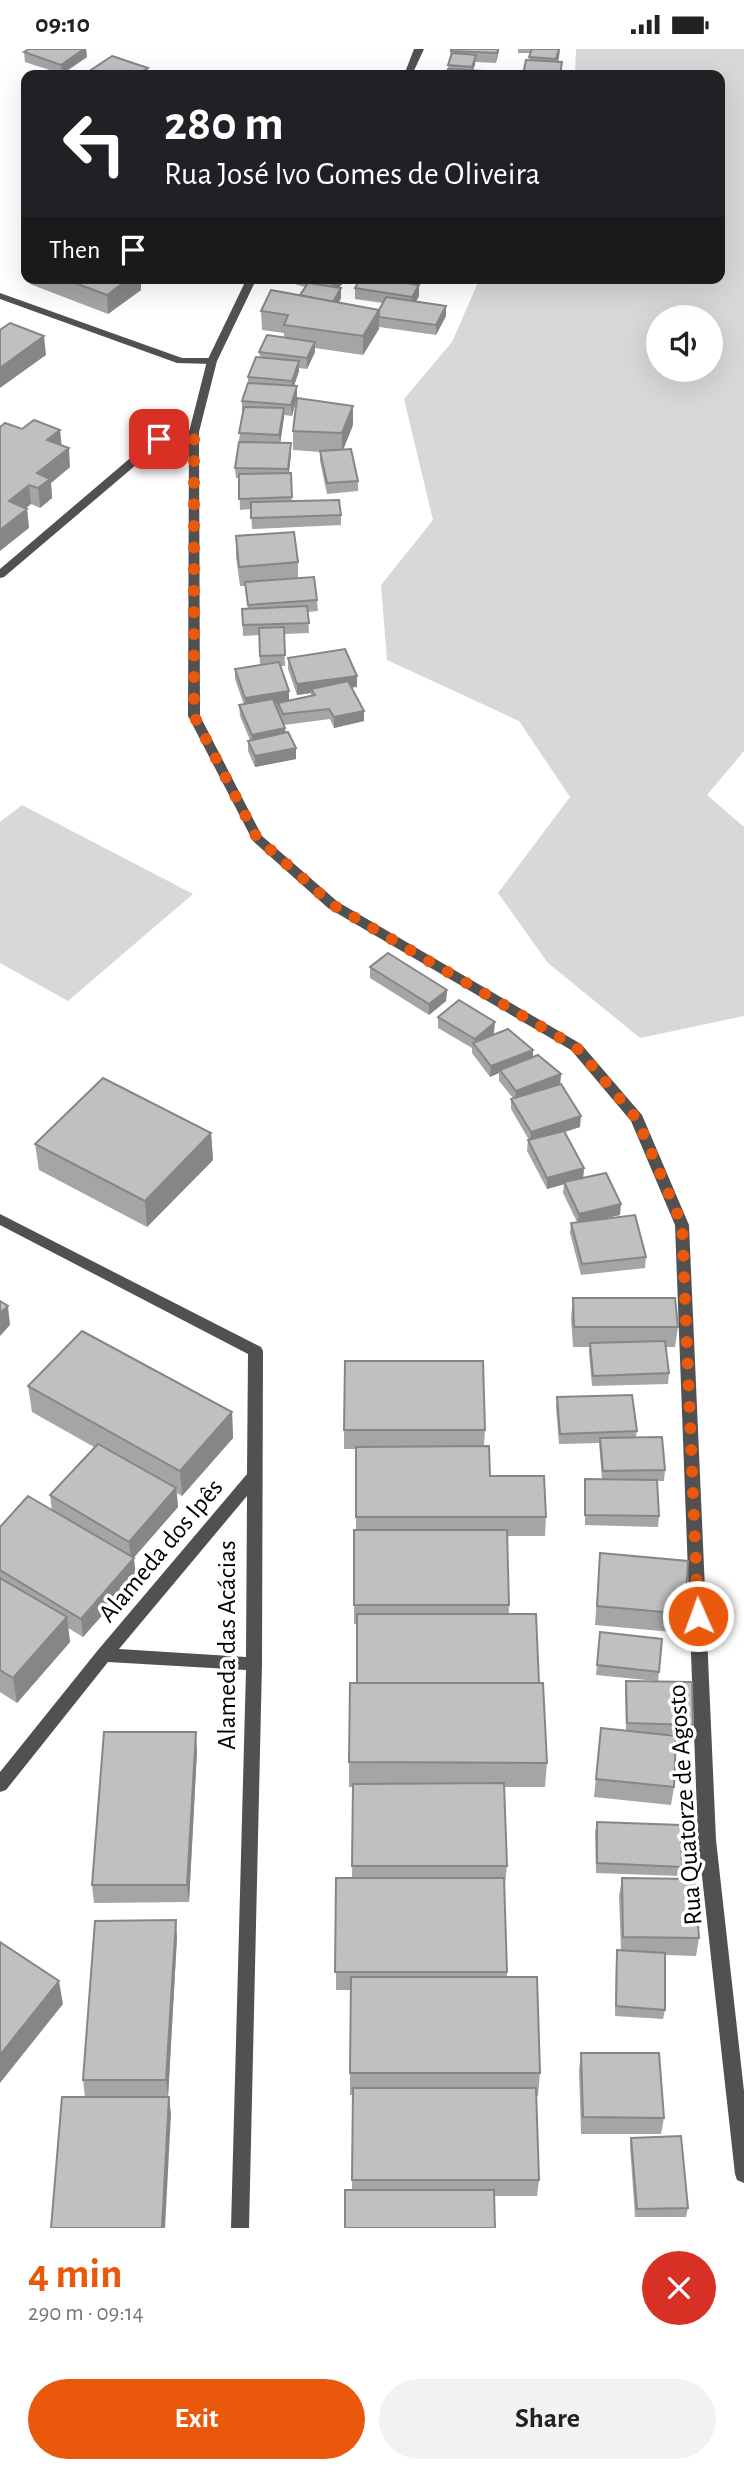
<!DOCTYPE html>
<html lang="en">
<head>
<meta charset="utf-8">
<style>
  body { margin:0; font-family:"Alegreya Sans",sans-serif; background:#f2f2f2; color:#222; height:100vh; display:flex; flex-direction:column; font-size:26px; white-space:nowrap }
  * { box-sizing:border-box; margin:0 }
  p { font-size:23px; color:#767676 }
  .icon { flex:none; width:38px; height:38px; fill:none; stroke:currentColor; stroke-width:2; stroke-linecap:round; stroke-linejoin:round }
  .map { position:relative; height:2179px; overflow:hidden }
  .sheet { display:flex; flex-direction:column; background:#fff; flex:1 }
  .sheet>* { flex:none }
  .top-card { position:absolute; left:21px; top:21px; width:704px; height:214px; border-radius:14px; box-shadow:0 7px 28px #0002; background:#202124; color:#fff; overflow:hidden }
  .buttons { position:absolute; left:646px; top:256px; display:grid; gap:14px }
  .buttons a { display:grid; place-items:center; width:77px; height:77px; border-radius:50%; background:#fff; box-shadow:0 7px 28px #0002; font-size:35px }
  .pin { position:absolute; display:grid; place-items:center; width:60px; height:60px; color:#fff; margin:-30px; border-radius:14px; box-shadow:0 4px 10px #0006 }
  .me { position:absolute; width:77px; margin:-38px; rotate:358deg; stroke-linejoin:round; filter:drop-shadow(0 0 5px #0008) }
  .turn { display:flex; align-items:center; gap:24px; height:147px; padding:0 28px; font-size:32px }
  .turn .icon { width:91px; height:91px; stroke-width:2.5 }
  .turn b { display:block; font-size:49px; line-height:60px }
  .then { display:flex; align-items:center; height:66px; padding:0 28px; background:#0003; gap:14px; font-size:26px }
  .round { display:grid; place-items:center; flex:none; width:74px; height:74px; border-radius:37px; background:#f2f2f2 }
  .head { display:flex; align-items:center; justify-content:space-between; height:119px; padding:0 28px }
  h1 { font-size:42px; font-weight:700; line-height:52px; color:#ea580c }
  .cta { display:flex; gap:14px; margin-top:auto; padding:14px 28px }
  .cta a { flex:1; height:80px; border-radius:42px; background:#ea580c; color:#fff; font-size:28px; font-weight:700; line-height:80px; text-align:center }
  .cta a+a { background:#f2f2f2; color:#222 }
  .status { display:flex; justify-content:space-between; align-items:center; height:49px; padding:0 35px; background:#fff; direction:ltr }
  .status svg { height:19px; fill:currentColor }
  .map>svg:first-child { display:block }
</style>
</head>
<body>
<div class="status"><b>09:10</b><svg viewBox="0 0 49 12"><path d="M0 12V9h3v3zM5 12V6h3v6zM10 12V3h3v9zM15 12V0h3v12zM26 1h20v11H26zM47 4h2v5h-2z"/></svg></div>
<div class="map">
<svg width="744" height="2179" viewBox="0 0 744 2179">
  <rect width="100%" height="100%" fill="#fff"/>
  <g fill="#d8d8d8" fill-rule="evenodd">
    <path d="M576,0H744V702L707,746L744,778V967L640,989L548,914L498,844L570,748L519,672L387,611L381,536L433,471L404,350L452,293L480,229H719V26H575ZM658,268H710V320H658Z"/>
    <polygon points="22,756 193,845 68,952 0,914 0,773"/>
  </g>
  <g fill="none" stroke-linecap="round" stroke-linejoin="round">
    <g fill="#515151" fill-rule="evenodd">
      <polygon points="0,244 182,309 212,309 217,312 212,315 177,314 0,250"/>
      <polygon points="194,380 199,383 198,385 163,393 4,528 0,529 0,520 155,388"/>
      <path d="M0,1165L261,1298L263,1302L262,1615L249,2179H231L246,1621L108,1613L6,1741L0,1743V1723L98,1601L247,1425L248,1305L0,1176ZM247,1447L246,1608L119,1600Z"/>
    </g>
    <g fill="#515151" fill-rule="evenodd">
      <polygon points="414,0 424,0 412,26 404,26"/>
      <polygon points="247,229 257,229 217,312 199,383 200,667 262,787 338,853 581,995 642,1066 689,1176 716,1791 744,2042 744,2134 737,2131 735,2125 698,1791 675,1176 631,1072 571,1001 328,859 253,792 188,667 189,383 207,312"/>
    </g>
  </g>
  <g fill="#a5a5a5">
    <polygon points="29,0 86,0 87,8 62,25 25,13 24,3"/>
    <polygon points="451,0 502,0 499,0 496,14 475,13 473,21 448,20"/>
    <polygon points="518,0 560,0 558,13 562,13 561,26 523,26 526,11 529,12 530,4 518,4"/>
    <polygon points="29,229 141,229 141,241 108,265 30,235"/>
    <polygon points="291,229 347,229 339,238 341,249 339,254 379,261 383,254 355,250 355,239 419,247 416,252 446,267 436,286 379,278 379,280 363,306 315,299 315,303 307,320 299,319 299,322 294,337 297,348 292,367 284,366 280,394 291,394 291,405 289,424 292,452 341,466 341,476 252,480 251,460 240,461 239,429 236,429 235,419 243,363 242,363 242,352 248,334 248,328 260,308 259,303 284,289 284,284 262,281 261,262 300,246 305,238 291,234"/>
    <polygon points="353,357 353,376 343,400 358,432 358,442 327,445 320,412 320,403 293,401 293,382"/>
    <polygon points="5,374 22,380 60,381 61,396 70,418 51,434 52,449 40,459 31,455 26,459 27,460 29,479"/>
    <polygon points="236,487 298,513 298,529 317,551 318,562 308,563 309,584 284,585 285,617 281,617 289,642 289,652 311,647 311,644 297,646 288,620 288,609 357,627 357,638 352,638 364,662 364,672 334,679 330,670 284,676 286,684 296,710 255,718 248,702 248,692 250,691 240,667 239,656 244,656 235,630 235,620 260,616 259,586 243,587 242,560 248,560 245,537 240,537 236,507"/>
    <polygon points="370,918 447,941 446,952 429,966 370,929"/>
    <polygon points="438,968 494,984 491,987 533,1001 533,1008 561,1025 560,1035 580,1078 564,1083 584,1119 583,1129 620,1166 601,1170 646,1208 645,1219 581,1226 570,1184 571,1174 577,1173 563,1144 564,1135 547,1140 527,1102 528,1091 529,1091 511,1060 511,1050 513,1049 499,1032 499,1024 490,1028 472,1004 472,999 438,979"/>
    <polygon points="211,1084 213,1111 147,1178 39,1121 35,1095"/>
    <polygon points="573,1249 678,1278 675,1298 666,1298 669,1324 668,1335 592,1337 589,1304 589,1298 573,1298 571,1269"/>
    <polygon points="28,1337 232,1363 233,1389 182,1447 177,1444 178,1458 133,1509 136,1528 83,1588 68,1579 70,1593 17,1654 0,1643 0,1478 52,1462 50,1446 94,1398 32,1363"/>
    <polygon points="557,1348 637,1382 636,1388 665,1421 664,1432 657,1432 659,1467 658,1478 585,1476 585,1430 602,1430 599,1394 559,1395 556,1358"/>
    <polygon points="344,1381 485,1381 484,1397 490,1427 546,1468 545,1487 507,1487 509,1565 539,1634 547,1714 545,1738 504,1738 507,1817 505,1835 504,1835 507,1928 540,2024 538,2047 536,2047 539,2131 537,2147 494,2147 352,2141 353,2046 350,2046 350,2024 351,1941 336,1941 336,1829 352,1829 353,1738 349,1738 349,1713 357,1634 357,1575 354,1575 354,1556 356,1481 356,1400 344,1400"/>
    <polygon points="600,1504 685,1565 683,1584 595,1576"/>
    <polygon points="600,1583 659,1623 658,1633 693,1676 692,1686 661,1685 674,1738 671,1756 594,1748 601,1679 626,1682 625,1642 626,1632 656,1632 596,1626"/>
    <polygon points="197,1702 189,1853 94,1854 92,1836"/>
    <polygon points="597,1773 682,1818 681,1827 596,1824 595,1783"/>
    <polygon points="622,1829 699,1889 696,1907 665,1906 665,1961 663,1970 615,1967 616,1910 617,1901 621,1901 619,1847"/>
    <polygon points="177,1888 168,2048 85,2048 83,2031"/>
    <polygon points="581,2004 664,2069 661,2085 581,2085 579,2021"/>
    <polygon points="631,2089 688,2159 686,2168 635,2168 630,2097"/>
  </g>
  <g fill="#868686">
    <polygon points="84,0 86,0 87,8 62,25 61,16"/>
    <polygon points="498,0 499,0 499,2 496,14"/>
    <polygon points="560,0 559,8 556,20 556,10"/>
    <polygon points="476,6 475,16 471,26 472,18"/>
    <polygon points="148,19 148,26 137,26"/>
    <polygon points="130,229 141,229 141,241 108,265 107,246"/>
    <polygon points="338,229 347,229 334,245 334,235"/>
    <polygon points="419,236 419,247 412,259 412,248"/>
    <polygon points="341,239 341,249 332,265 332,255"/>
    <polygon points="446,257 446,267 436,286 436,276"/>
    <polygon points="379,261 379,280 363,306 363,287"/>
    <polygon points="44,287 46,306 0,339 0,319"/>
    <polygon points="315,293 315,303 307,320 307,309"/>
    <polygon points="299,312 299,322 292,342 292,332"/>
    <polygon points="297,337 297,348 292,367 291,356"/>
    <polygon points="353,357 353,376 342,404 342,384"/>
    <polygon points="284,359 284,369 280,396 279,386"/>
    <polygon points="60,381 62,400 47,391"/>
    <polygon points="291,394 291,405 288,431 288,420"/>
    <polygon points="69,399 70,418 51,434 52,449 40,459 37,424"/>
    <polygon points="29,436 31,455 11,471 9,452"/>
    <polygon points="27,460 29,479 0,502 0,481"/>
    <polygon points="357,627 357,638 313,644 311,640 311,644 297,646 297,635"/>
    <polygon points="289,642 289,652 245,660 245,649"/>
    <polygon points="364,662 364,672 334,679 334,668"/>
    <polygon points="285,679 286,690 252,697 252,686"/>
    <polygon points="296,699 296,710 255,718 255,707"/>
    <polygon points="447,941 446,952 429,966 429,955"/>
    <polygon points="495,973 494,984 477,999 474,996 475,990"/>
    <polygon points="533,1001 533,1012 500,1021 499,1024 490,1028 491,1017"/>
    <polygon points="561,1025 560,1036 515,1053 516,1042"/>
    <polygon points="581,1067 580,1078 530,1094 531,1083"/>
    <polygon points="211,1084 213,1111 147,1178 145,1152"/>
    <polygon points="584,1119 583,1130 547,1140 547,1129"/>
    <polygon points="621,1155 620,1166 578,1175 579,1165"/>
    <polygon points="8,1257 10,1276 0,1287 0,1264"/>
    <polygon points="232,1363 233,1389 182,1447 180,1422"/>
    <polygon points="176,1439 178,1458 131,1512 129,1493"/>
    <polygon points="134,1509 136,1528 83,1588 81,1570"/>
    <polygon points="67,1568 70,1593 17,1654 13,1629"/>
    <polygon points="196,1683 197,1702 189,1853 187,1836"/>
    <polygon points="176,1871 177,1888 168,2048 166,2031"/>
    <polygon points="59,1932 63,1955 0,2034 0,2006"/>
    <polygon points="169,2048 171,2065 165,2179 162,2179"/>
  </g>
  <g fill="#c0c0c0" stroke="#868686" stroke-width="2">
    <polygon points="29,0 84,0 61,16 24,3"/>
    <polygon points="451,0 498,0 497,4 451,2"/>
    <polygon points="532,0 559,0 556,10 529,8"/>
    <polygon points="452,4 476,6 472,18 448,16"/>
    <polygon points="112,7 148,19 137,26 97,26 88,23"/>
    <polygon points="526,11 562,13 560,26 523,25"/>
    <polygon points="448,20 482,22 480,26 445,26"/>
    <polygon points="62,229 130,229 107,246"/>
    <polygon points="312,229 338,229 334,235"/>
    <polygon points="361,229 375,229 419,236 412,248 355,239"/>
    <polygon points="308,234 341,239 333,253 300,246"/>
    <polygon points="271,241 379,261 363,287 284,276 288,266 261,262"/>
    <polygon points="386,248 446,257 436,276 379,268 379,261 378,263"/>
    <polygon points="10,274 44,287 0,319 0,281"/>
    <polygon points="267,286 315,293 307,309 259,303"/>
    <polygon points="256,308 299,312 292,332 248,328"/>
    <polygon points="248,334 297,337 291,356 242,352"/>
    <polygon points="297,349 353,357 342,384 293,382"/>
    <polygon points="244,358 284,359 279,386 239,384"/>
    <polygon points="34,371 60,381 47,391 69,399 37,424 50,430 38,439 29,436 9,452 27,460 0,481 0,378 5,374 22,380"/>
    <polygon points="239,393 291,394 288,420 235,419"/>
    <polygon points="351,400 358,432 327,434 320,402"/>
    <polygon points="291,424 292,448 239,450 239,425"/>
    <polygon points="339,451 341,466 251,469 251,453"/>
    <polygon points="294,483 298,513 239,518 236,487"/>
    <polygon points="314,528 317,551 248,556 245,533"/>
    <polygon points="307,557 309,574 243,576 242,560"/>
    <polygon points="284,578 285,606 260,607 259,579"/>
    <polygon points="345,600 357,627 297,635 288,609"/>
    <polygon points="279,613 289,642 245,649 235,620"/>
    <polygon points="348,632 364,662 334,668 329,660 283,665 278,654 315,646 311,640"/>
    <polygon points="273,650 285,679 252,686 239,656"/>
    <polygon points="288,683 296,699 255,707 248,692"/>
    <polygon points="388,904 447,941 429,955 370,918"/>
    <polygon points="459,951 495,973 475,990 438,968"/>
    <polygon points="508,980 533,1001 491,1017 473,994"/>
    <polygon points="538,1006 561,1025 516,1042 500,1021"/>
    <polygon points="103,1029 211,1084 145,1152 35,1095"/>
    <polygon points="561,1035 581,1067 531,1083 511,1050"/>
    <polygon points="564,1082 584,1119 547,1129 528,1091"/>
    <polygon points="606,1124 621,1155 579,1165 564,1133"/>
    <polygon points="635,1166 646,1208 582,1215 571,1174"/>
    <polygon points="573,1249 675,1249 678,1278 574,1278"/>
    <polygon points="0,1252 8,1257 0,1264"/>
    <polygon points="82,1282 232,1363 180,1422 28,1337"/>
    <polygon points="665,1292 669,1324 593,1327 590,1294"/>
    <polygon points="345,1312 483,1312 485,1381 344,1381"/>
    <polygon points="632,1346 637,1382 560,1385 557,1348"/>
    <polygon points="662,1388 665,1421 603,1422 600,1389"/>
    <polygon points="98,1395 176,1439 129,1493 50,1446"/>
    <polygon points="489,1397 490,1427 544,1427 546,1468 356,1468 356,1398"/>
    <polygon points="585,1430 657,1431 659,1467 585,1466"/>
    <polygon points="28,1447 134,1509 81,1570 0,1521 0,1478"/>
    <polygon points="354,1481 507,1481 509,1556 354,1556"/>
    <polygon points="600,1504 688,1512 685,1565 597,1557"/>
    <polygon points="0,1529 67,1568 13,1629 0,1621"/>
    <polygon points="357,1565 536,1565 539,1634 357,1634"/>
    <polygon points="600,1583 662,1590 659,1623 597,1616"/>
    <polygon points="626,1632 692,1633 693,1676 627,1674"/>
    <polygon points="350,1634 543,1634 547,1714 349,1713"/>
    <polygon points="601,1679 676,1687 674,1738 596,1730"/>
    <polygon points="104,1683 196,1683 187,1836 92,1836"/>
    <polygon points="504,1734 507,1817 352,1817 353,1735"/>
    <polygon points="597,1773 681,1776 682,1818 597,1814"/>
    <polygon points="336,1829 504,1829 507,1923 335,1923"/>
    <polygon points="622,1829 695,1830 699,1889 623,1888"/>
    <polygon points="176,1871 166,2031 83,2031 95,1872"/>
    <polygon points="0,1893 59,1932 0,2006"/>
    <polygon points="617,1901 665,1904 665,1961 616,1957"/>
    <polygon points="351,1928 537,1928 540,2024 350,2024"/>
    <polygon points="581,2004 659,2004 664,2069 583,2068"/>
    <polygon points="353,2039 536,2039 539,2131 352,2131"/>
    <polygon points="62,2048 169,2048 162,2179 51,2179"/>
    <polygon points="681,2087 688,2159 637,2160 631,2089"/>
    <polygon points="345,2141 494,2141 495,2179 345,2179"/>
  </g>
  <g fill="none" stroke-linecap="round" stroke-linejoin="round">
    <polyline stroke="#ea580c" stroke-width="12" stroke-dasharray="0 21.6" points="159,390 194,383 194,667 257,789 333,856 576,998 637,1070 682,1176 698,1567"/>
  </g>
  <g text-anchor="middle" stroke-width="7" stroke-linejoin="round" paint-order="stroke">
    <g font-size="26" fill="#000" stroke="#fff">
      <text transform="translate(160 1501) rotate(-50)" y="9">Alameda dos Ipês</text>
      <text transform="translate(226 1596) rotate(-90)" y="9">Alameda das Acácias</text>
      <text transform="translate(684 1756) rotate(-94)" y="9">Rua Quatorze de Agosto</text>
    </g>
  </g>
</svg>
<div class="buttons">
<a><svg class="icon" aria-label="sound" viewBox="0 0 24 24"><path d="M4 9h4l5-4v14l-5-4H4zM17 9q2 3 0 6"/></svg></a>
</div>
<div class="pin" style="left:159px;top:390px;background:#d93025"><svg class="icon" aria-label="arrive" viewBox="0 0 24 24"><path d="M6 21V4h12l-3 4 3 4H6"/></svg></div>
<svg class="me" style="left:698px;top:1567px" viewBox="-20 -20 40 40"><circle r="17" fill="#ea580c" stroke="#fff" stroke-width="3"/><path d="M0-11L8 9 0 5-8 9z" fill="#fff"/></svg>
<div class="top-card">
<div class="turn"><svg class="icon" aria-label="left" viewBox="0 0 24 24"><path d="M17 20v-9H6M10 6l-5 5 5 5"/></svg><div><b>280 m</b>Rua José Ivo Gomes de Oliveira</div></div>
<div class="then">Then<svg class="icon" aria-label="arrive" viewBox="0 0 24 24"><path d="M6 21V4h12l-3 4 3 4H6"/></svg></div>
</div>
</div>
<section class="sheet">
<div class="head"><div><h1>4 min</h1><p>290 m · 09:14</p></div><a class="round" style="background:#d93025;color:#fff"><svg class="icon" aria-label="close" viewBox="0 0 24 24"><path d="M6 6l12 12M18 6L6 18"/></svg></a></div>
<div class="cta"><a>Exit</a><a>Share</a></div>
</section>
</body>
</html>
